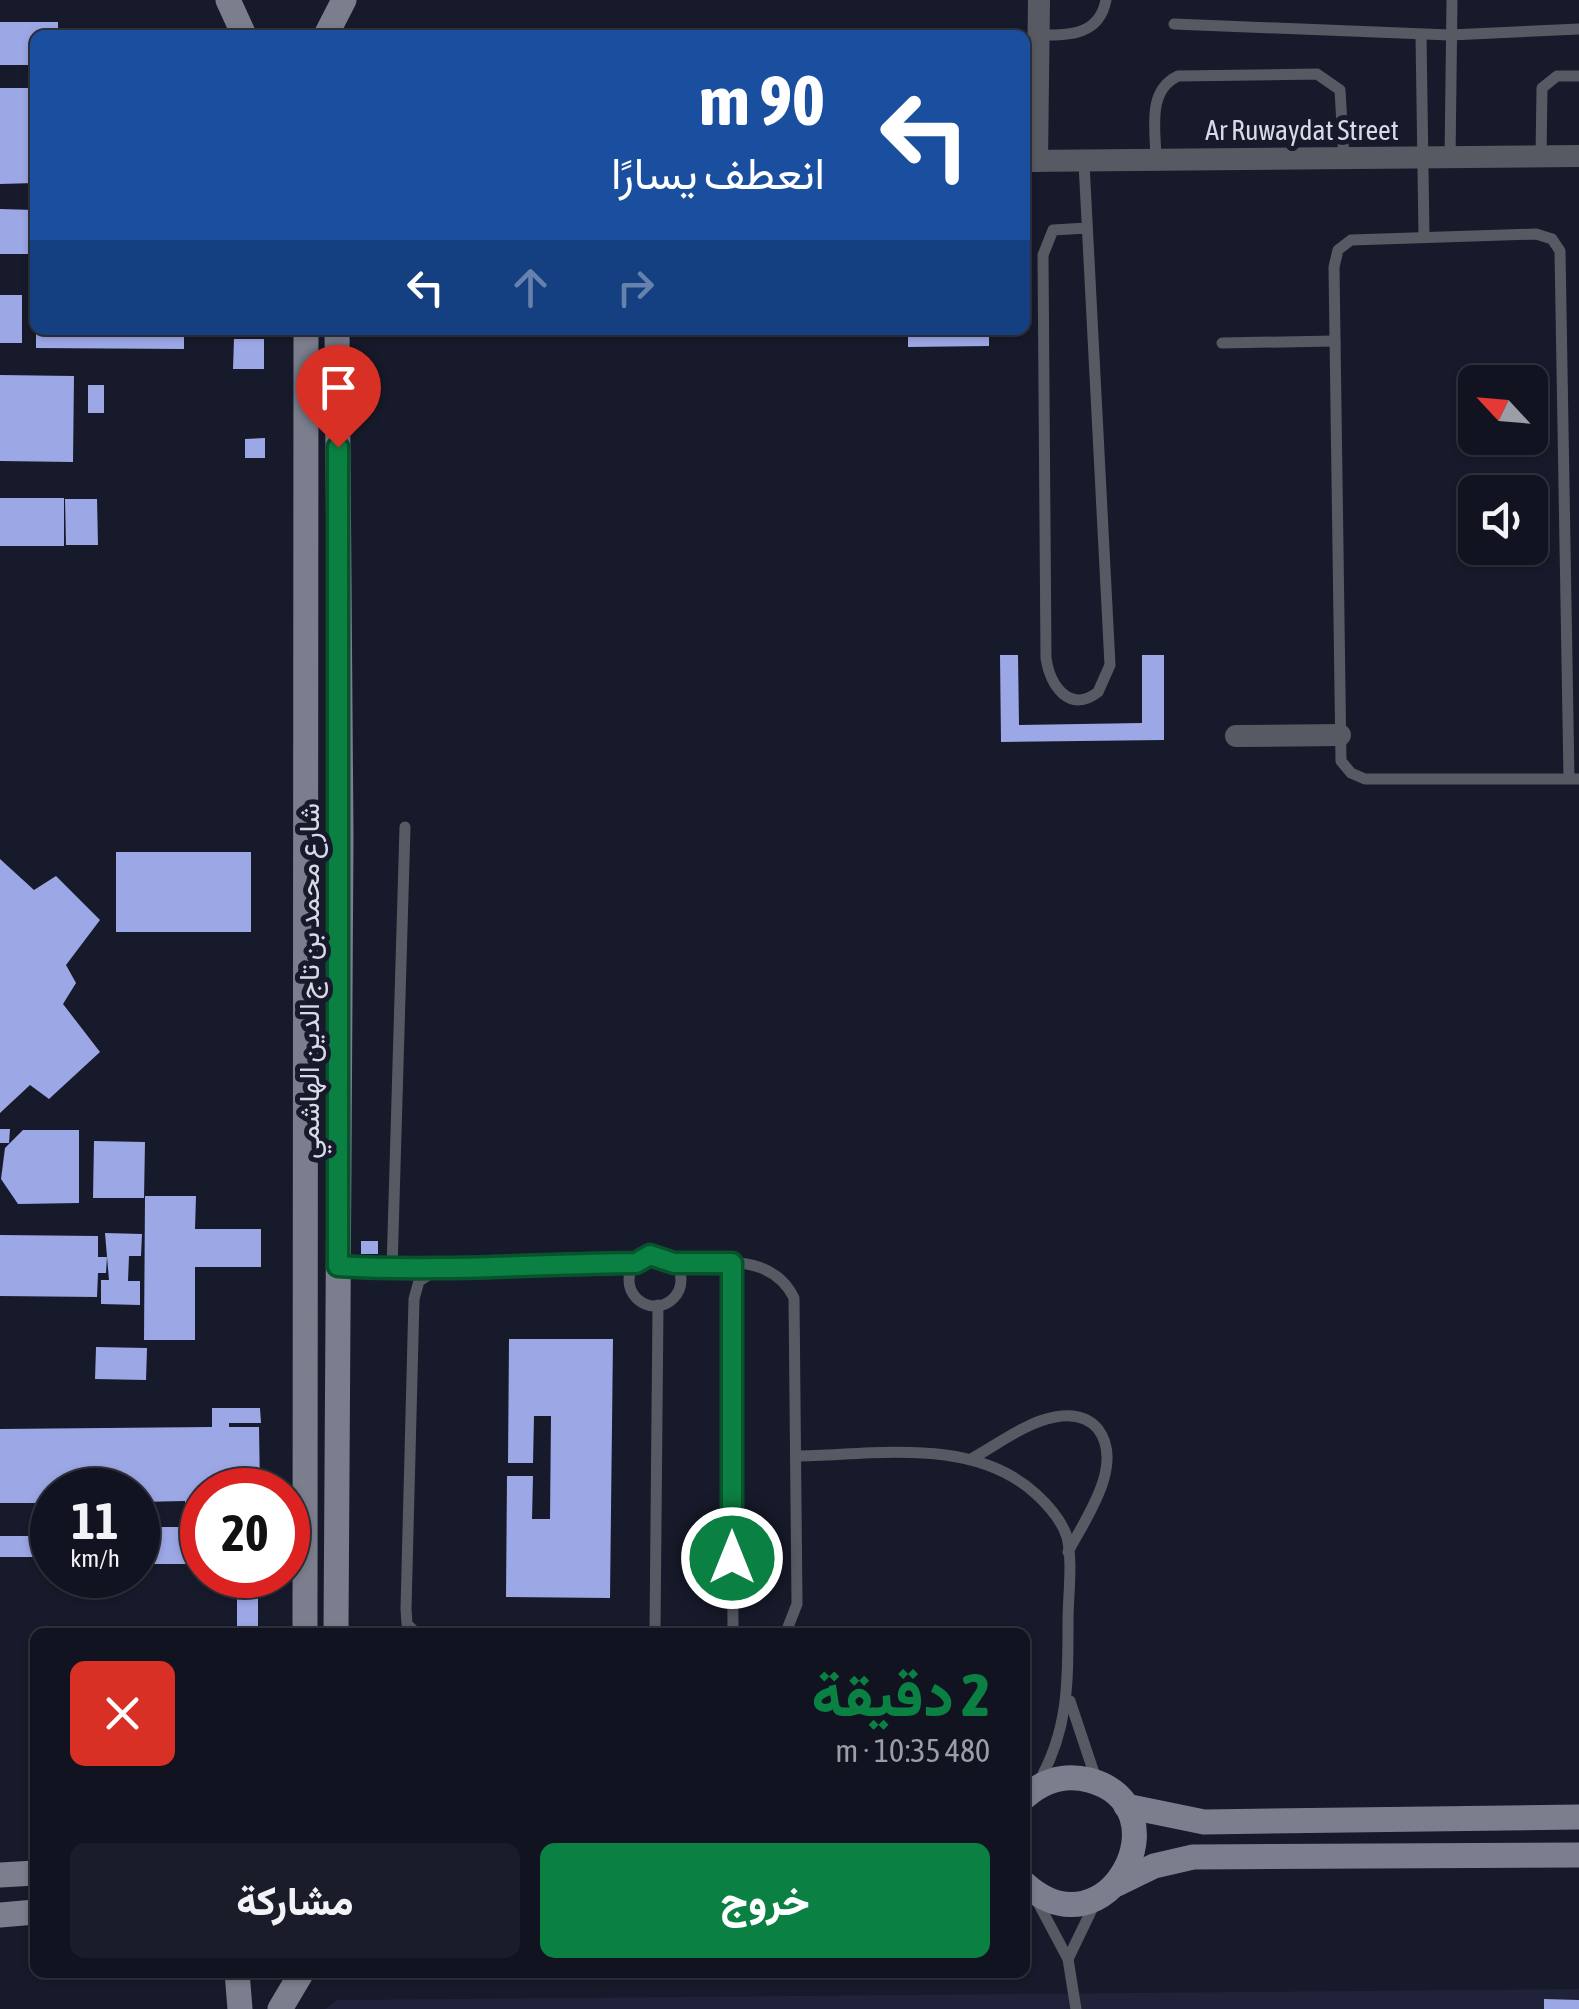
<!DOCTYPE html>
<html lang="ar">
<head>
<meta charset="utf-8">
<style>
  body { margin:0; font-family:"Asap Condensed",Vazirmatn,sans-serif; background:#1a1d29; color:#f1f3f6; direction:rtl; height:100vh; display:flex; flex-direction:column; font-size:38px; white-space:nowrap }
  * { box-sizing:border-box; margin:0 }
  p { font-size:32px; color:#9c9ea5 }
  .icon { flex:none; width:55px; height:55px; fill:none; stroke:currentColor; stroke-width:2; stroke-linecap:round; stroke-linejoin:round }
  .map { position:relative; flex:1; overflow:hidden; direction:ltr }
  .panel { position:absolute; left:30px; top:1628px; width:1000px; height:350px; display:flex; flex-direction:column; background:#111420; border-radius:15px; box-shadow:0 2px 8px #0004,0 0 0 2px #30333e; direction:rtl }
  .panel>* { flex:none }
  .hud { position:absolute; left:30px; top:30px; width:1000px; height:305px; border-radius:15px; box-shadow:0 2px 8px #0004,0 0 0 2px #30333e; direction:rtl; background:#1a4fa0; color:#fff; overflow:hidden }
  .needle { width:65px; rotate:296deg }
  .fabs { position:absolute; left:1458px; top:365px; display:grid; gap:20px }
  .fabs a { display:grid; place-items:center; width:90px; height:90px; border-radius:15px; background:#111420; box-shadow:0 2px 8px #0004,0 0 0 2px #30333e; font-size:50px }
  .speed { position:absolute; left:30px; top:1468px; display:flex; gap:20px; font-size:50px; font-weight:700; text-align:center }
  .speed>* { display:grid; place-content:center; width:130px; height:130px; border-radius:50%; background:#111420; box-shadow:0 2px 8px #0004,0 0 0 2px #30333e; line-height:1 }
  .speed small { font-size:25px; font-weight:400 }
  .speed .limit { border:15px solid #d22; background:#fff; color:#111 }
  .pin { position:absolute; display:grid; place-items:center; width:85px; height:85px; color:#fff; margin:-102px -42px; border-radius:50% 50% 50% 0; rotate:-45deg; box-shadow:0 0 10px #0007 }
  .pin .icon { rotate:45deg }
  .me { position:absolute; width:110px; margin:-55px; rotate:0deg; stroke-linejoin:round; filter:drop-shadow(0 0 8px #0008) }
  .turn { display:flex; align-items:center; gap:35px; height:210px; padding:0 40px; font-size:45px }
  .turn .icon { width:130px; height:130px; stroke-width:2.5 }
  .turn b { display:block; font-size:70px; line-height:85px }
  .lanes { display:flex; align-items:center; height:95px; padding:0 40px; background:#0003; justify-content:center; gap:50px; direction:ltr }
  .lanes .off { opacity:.35 }
  .round { display:grid; place-items:center; flex:none; width:105px; height:105px; border-radius:15px; background:#1a1d29 }
  .head { display:flex; align-items:center; justify-content:space-between; height:170px; padding:0 40px }
  h1 { font-size:60px; font-weight:800; line-height:75px; color:#0b8043 }
  .action { display:flex; gap:20px; margin-top:auto; padding:20px 40px }
  .action a { flex:1; height:115px; border-radius:15px; background:#0b8043; color:#fff; font-size:40px; font-weight:800; line-height:115px; text-align:center }
  .action a+a { background:#1a1d29; color:#f1f3f6 }
  .map>svg:first-child { display:block }
</style>
</head>
<body>
<div class="map">
<svg width="1579" height="2009" viewBox="0 0 1579 2009">
  <rect width="100%" height="100%" fill="#171a2a"/>
  <polygon fill="#1f2238" points="1579,1989 1579,2009 325,2009 337,2000"/>
  <g fill="#9ca7e5">
    <polygon points="0,22 58,22 58,35 35,35 35,65 0,65"/>
    <polygon points="0,88 35,88 35,183 0,184"/>
    <polygon points="0,209 35,210 35,266 30,266 30,254 0,254"/>
    <rect x="0" y="295" width="22" height="48"/>
    <polygon points="36,330 184,330 184,349 36,348"/>
    <polygon points="908,330 989,330 989,346 908,347"/>
    <polygon points="234,339 264,339 264,369 233,369"/>
    <polygon points="0,375 74,376 73,462 0,461"/>
    <rect x="88" y="385" width="16" height="28"/>
    <polygon points="265,438 265,458 245,458 245,439"/>
    <rect x="0" y="498" width="64" height="48"/>
    <polygon points="65,499 97,499 98,545 66,545"/>
    <polygon points="1000,655 1018,655 1019,725 1142,723 1142,655 1164,655 1164,740 1001,742"/>
    <rect x="116" y="852" width="135" height="80"/>
    <polygon points="0,859 34,890 56,876 100,920 66,965 76,983 63,1004 100,1052 49,1099 30,1085 0,1113"/>
    <polygon points="0,1129 10,1129 9,1143 0,1143"/>
    <polygon points="23,1130 79,1130 79,1203 18,1204 1,1179 5,1148"/>
    <polygon points="94,1141 145,1142 144,1198 93,1198"/>
    <polygon points="145,1196 196,1196 195,1229 261,1229 261,1267 195,1267 195,1340 144,1340"/>
    <polygon points="105,1233 142,1234 141,1256 129,1256 128,1281 140,1281 140,1305 101,1304 101,1280 109,1280"/>
    <polygon points="0,1235 98,1236 98,1257 107,1257 106,1273 98,1273 97,1297 0,1296"/>
    <rect x="361" y="1241" width="17" height="13"/>
    <polygon points="509,1339 613,1339 610,1598 506,1597 507,1476 533,1476 532,1519 550,1519 551,1416 534,1416 533,1463 508,1463"/>
    <polygon points="96,1347 147,1348 146,1380 95,1379"/>
    <polygon points="212,1408 260,1408 261,1423 229,1423 229,1427 259,1427 260,1490 196,1491 196,1502 202,1502 202,1564 138,1564 138,1527 186,1527 185,1501 138,1502 138,1490 52,1490 52,1495 42,1495 42,1503 0,1503 0,1429 212,1427"/>
    <rect x="0" y="1536" width="38" height="21"/>
    <rect x="237" y="1575" width="21" height="57"/>
    <polygon points="1544,1999 1579,2000 1579,2009 1544,2009"/>
  </g>
  <g fill="none" stroke-linecap="round" stroke-linejoin="round">
    <g stroke="#585a63" stroke-width="11">
      <polyline points="1174,24 1450,35 1579,29"/>
      <path d="M1039,35C1069,35 1099,36 1106,0"/>
      <polyline points="1421,35 1424,236"/>
      <polyline points="1541,157 1542,88 1557,76 1579,76"/>
      <polyline points="1450,159 1452,0"/>
      <path d="M1156,161C1156,131 1146,91 1178,76L1317,74L1340,90L1344,160"/>
      <path d="M1084,163L1110,665L1098,692C1070,714 1050,686 1046,658L1043,255L1053,230L1087,228"/>
      <polyline points="1222,343 1335,341"/>
      <polyline points="1569,779 1560,251 1552,239 1536,234 1351,240 1338,250 1334,267 1341,761 1351,773 1365,779 1579,779"/>
      <circle cx="655" cy="1280" r="26"/>
      <path d="M674,1263C717,1263 772,1252 794,1298L797,1604L786,1632"/>
      <polyline points="731,1263 733,1632"/>
      <polyline points="337,1267 428,1271"/>
      <polyline points="392,1269 405,827"/>
      <path d="M796,1456C875,1455 973,1436 1036,1494C1049,1506 1062,1521 1067,1537C1073,1563 1068,1595 1068,1621C1068,1681 1069,1730 1038,1783"/>
      <path d="M971,1459C997,1445 1026,1422 1055,1417C1071,1414 1087,1416 1098,1429C1125,1465 1085,1519 1068,1552"/>
      <polyline points="415,1632 407,1624 406,1609 414,1299 419,1281 443,1266 635,1263"/>
      <polyline points="655,1632 658,1305"/>
      <polyline points="1070,1701 1096,1779"/>
      <polyline points="1035,1897 1068,1959 1076,2009"/>
      <polyline points="1068,1959 1094,1905"/>
    </g>
    <g stroke="#585a63" stroke-width="22">
      <polyline points="1025,161 1579,156"/>
      <polyline points="1037,161 1039,0"/>
      <polyline points="1236,736 1340,735"/>
    </g>
    <g stroke="#7b7e8c" stroke-width="25">
      <polyline points="228,0 244,35"/>
      <polyline points="326,35 344,0"/>
      <polyline points="305,1632 306,330"/>
      <polyline points="336,1632 341,836 337,330"/>
      <path d="M1025,1797C1044,1780 1065,1774 1089,1780C1187,1806 1108,1959 1025,1884"/>
      <polyline points="1126,1806 1204,1822 1579,1817"/>
      <polyline points="0,1875 35,1873"/>
      <polyline points="1117,1884 1154,1866 1193,1857 1579,1855"/>
      <polyline points="0,1915 35,1912"/>
      <polyline points="237,1972 240,2009"/>
      <polyline points="280,2009 302,1972"/>
    </g>
  </g>
  <g fill="none" stroke-linecap="round" stroke-linejoin="round">
    <g stroke="#07532c" stroke-width="25">
      <path id="route" d="M338,447V1266C436,1272 535,1264 636,1263L650,1255L674,1263H732V1558"/>
    </g>
    <use href="#route" stroke="#0b8043" stroke-width="18"/>
  </g>
  <g text-anchor="middle" stroke-width="10" stroke-linejoin="round" paint-order="stroke">
    <g font-size="28" fill="#d8dae6" stroke="#171a2a">
      <text x="1302" y="140">Ar Ruwaydat Street</text>
      <text transform="translate(309 981) rotate(-90)" y="10">شارع محمد بن تاج الدين الهاشمي</text>
    </g>
  </g>
</svg>
<div class="fabs">
<a><svg class="needle" viewBox="-14 -14 28 28"><path d="M0-13l5 13h-10z" fill="#e53935"/><path d="M0 13l5-13h-10z" fill="#9c9ea5"/></svg></a>
<a><svg class="icon" aria-label="sound" viewBox="0 0 24 24"><path d="M4 9h4l5-4v14l-5-4H4zM17 9q2 3 0 6"/></svg></a>
</div>
<div class="speed"><div>11<small>km/h</small></div><div class="limit">20</div></div>
<div class="pin" style="left:338px;top:447px;background:#d93025"><svg class="icon" aria-label="arrive" viewBox="0 0 24 24"><path d="M6 21V4h12l-3 4 3 4H6"/></svg></div>
<svg class="me" style="left:732px;top:1558px" viewBox="-20 -20 40 40"><circle r="17" fill="#0b8043" stroke="#fff" stroke-width="3"/><path d="M0-11L8 9 0 5-8 9z" fill="#fff"/></svg>
<div class="hud">
<div class="turn"><svg class="icon" aria-label="left" viewBox="0 0 24 24"><path d="M17 20v-9H6M10 6l-5 5 5 5"/></svg><div><b>90 m</b>انعطف يسارًا</div></div>
<div class="lanes"><svg class="icon" aria-label="left" viewBox="0 0 24 24"><path d="M17 20v-9H6M10 6l-5 5 5 5"/></svg><svg class="icon off" aria-label="ahead" viewBox="0 0 24 24"><path d="M12 20V5M6 11l6-6 6 6"/></svg><svg class="icon off" aria-label="right" viewBox="0 0 24 24"><path d="M7 20v-9h11M14 6l5 5-5 5"/></svg></div>
</div>
<section class="panel">
<div class="head"><div><h1>2 دقيقة</h1><p>480 m · 10:35</p></div><a class="round" style="background:#d93025;color:#fff"><svg class="icon" aria-label="close" viewBox="0 0 24 24"><path d="M6 6l12 12M18 6L6 18"/></svg></a></div>
<div class="action"><a>خروج</a><a>مشاركة</a></div>
</section>
</div>
</body>
</html>
